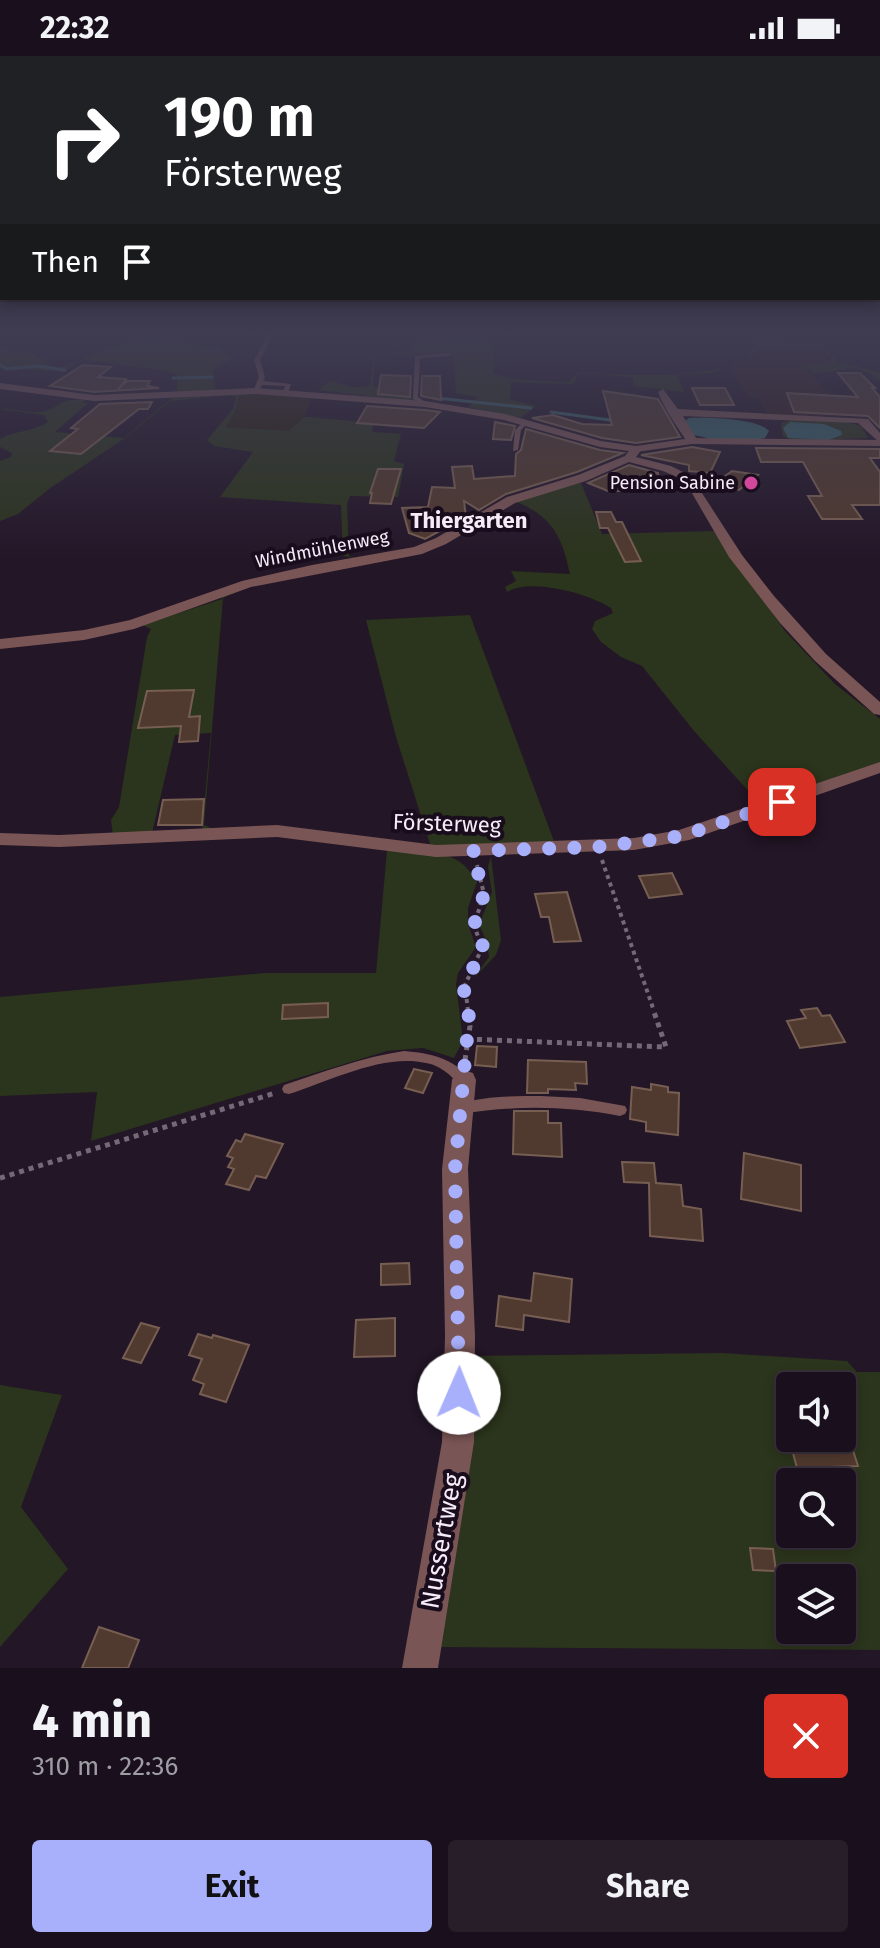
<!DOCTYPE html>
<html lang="en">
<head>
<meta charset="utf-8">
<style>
  body { margin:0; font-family:"Fira Sans",sans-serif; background:#271e2a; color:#f1f3f6; height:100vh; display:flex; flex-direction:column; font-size:30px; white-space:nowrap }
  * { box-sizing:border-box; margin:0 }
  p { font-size:26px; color:#9f9da4 }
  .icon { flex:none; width:44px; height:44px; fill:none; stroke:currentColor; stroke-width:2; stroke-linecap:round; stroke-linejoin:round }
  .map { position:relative; height:1612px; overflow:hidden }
  .sheet { display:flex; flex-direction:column; background:#1a101d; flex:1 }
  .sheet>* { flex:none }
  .guide { position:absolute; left:0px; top:0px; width:880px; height:244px; box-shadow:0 4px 12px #0003,0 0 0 2px #38303b; background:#202124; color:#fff; overflow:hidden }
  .tools { position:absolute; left:776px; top:1316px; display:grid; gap:16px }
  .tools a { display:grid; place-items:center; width:80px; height:80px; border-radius:8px; background:#1a101d; box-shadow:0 4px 12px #0003,0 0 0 2px #38303b; font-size:40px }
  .pin { position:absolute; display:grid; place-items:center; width:68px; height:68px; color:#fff; margin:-34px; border-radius:16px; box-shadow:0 4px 12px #0006 }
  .me { position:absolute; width:88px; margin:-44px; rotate:1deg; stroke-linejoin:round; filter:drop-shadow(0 0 6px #0008) }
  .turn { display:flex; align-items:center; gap:28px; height:168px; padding:0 32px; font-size:36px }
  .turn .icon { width:104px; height:104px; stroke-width:2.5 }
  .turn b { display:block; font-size:56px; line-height:68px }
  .then { display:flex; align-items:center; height:76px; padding:0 32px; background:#0003; gap:16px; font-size:30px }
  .round { display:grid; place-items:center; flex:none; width:84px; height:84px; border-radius:8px; background:#271e2a }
  .overview { display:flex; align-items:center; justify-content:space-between; height:136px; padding:0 32px }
  h1 { font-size:48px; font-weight:700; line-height:60px }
  .primary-button { display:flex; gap:16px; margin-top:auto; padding:16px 32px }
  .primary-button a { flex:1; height:92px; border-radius:8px; background:#a8b0fc; color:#111; font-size:32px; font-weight:700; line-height:92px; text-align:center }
  .primary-button a+a { background:#271e2a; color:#f1f3f6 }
  .status { display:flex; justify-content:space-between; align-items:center; height:56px; padding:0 40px; background:#1a101d; direction:ltr }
  .status svg { height:22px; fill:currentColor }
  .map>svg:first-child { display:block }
</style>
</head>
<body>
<div class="status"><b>22:32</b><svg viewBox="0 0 49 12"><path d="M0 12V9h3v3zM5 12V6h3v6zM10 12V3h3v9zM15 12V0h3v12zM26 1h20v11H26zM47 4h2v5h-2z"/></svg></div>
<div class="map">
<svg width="880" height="1612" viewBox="0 0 880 1612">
  <rect width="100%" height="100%" fill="#231627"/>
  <polygon fill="#301d1e" points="779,284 821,291 833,305 805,310 847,360 768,359 758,342 749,341 729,310 755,297 759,285"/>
  <polygon fill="#2a2112" points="239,339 281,339 312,343 304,361 289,375 225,371 236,353"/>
  <g fill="#2b341c" fill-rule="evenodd">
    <path d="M140,279C168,279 191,292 219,290L231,304L213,312L215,335L177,338V318L166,315L80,303L64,316L0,311V293L30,296C51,308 50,321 80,303L130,285Z"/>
    <path d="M452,279H489L495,308L493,317L511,323L565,326L571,325L577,316C609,318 760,331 756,280L817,289L820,288L818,283L837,306L880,316V325L869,317L853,312L814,318L804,309L833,305L822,291L779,284L759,285L755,297L712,317L678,319L684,336L635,330L632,321L578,317L573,328L511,326L510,344L536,350L520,362L468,351L478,341L456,337L453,300L375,298L373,331L405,337L413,342L411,345L319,334L330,324C344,329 354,335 370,329L374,298L412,295L415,283L446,282Z"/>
    <path d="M239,338L245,339H239L236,353L226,371L289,375L304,361H310L373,367L372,376L401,378L394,405L404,408L398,441L350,440L347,448L349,500L360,503L343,500L341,449L220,441L253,396L214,390L207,384L233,353L236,341L230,339L170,345L125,382L49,433L18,458L0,465V405L11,401L12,397L0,391V383C16,374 33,376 48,366L44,359L0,353C13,352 27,357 40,356C59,354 57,342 84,344L83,347H88L55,376L124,382L172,342Z"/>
    <polygon points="793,363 846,366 861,370 868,382 794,385 783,380 781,367"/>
    <path d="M581,427L602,478L714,475L785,575L835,628L880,663V707L762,750L694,675L642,610L621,601L601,586L592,573L595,565L613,557L611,552C590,538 530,521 507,536L505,531L516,525L511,515L570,518C562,481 553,461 517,446L533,438Z"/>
    <polygon points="251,530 223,542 204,769 213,773 203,775 202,772 211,677 175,679 152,777 113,779 111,764 119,751 147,581 151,573 142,569 222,543 222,540"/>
    <polygon points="470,559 555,788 431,791 396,681 366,564"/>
    <path d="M387,794C424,797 457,789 477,826L468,852V868L476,891L458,917L456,928L463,985L454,1002L423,992L387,995L91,1085L97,1036L0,1040V941L264,917H376Z"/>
    <polygon points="491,800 501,884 496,899 473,923 489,901 487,886 479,869 492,836 488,811"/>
    <path d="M722,1297L847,1305L857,1316H880V1594L434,1591L474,1382L472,1300ZM790,1330H842V1382H790ZM790,1426H842V1478H790ZM790,1522H842V1574H790Z"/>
    <polygon points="0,1329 62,1339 21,1451 68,1513 0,1591"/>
  </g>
  <g fill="#376369">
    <path d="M689,362C707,361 757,362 769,375L765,382L757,384H716L694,379L685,365Z"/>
    <polygon points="790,366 824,368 841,375 842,379 828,384 788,382 783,372"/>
  </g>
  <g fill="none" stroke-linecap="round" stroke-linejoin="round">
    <g stroke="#376369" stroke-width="3">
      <polyline points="0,309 7,313 38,310 65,314"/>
      <polyline points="173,322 212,321"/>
      <polyline points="436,342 531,352"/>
      <polyline points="551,356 617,365"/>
    </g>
  </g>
  <g fill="#50392e" stroke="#775e52" stroke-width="2">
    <polygon points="83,309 111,311 98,321 126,323 118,333 127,325 150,325 147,330 159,332 94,336 50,330"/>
    <polygon points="838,317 860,317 875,332 872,332 880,341 880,372 868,360 794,356 787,337 858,341"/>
    <polygon points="381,319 411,320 410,341 378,338"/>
    <polygon points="422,320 440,320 441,344 421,340"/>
    <polygon points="692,332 725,332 734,349 700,349"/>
    <polygon points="603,335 658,343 680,381 636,387 602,382 532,362 553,359 582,368 612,369"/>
    <polygon points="152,346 148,353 139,353 81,398 50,395 78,373 71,372 100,348"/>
    <polygon points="367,350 425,354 440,356 424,372 357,367"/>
    <polygon points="495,366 515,370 511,384 493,383"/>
    <polygon points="526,373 600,394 623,397 577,416 506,438 479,454 464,445 466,461 425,483 409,477 402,452 428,451 432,431 455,432 452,411 472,410 474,423 515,420 516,398 521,394"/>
    <polygon points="692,391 720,396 710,417 689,415 689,409 641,399"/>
    <polygon points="756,392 880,393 880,402 870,402 880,416 880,449 852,449 862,463 822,463 808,440 822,440 803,406 761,406"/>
    <polygon points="629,409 658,417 659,424 620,422 624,435 608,435 588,427"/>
    <polygon points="378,413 401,413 391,448 370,447 372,437 370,437"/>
    <polygon points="732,415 758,419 739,434 715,427"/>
    <polygon points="596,456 611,456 616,466 622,466 641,505 625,506 608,472 600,472"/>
    <polygon points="194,634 189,661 200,660 198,685 179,686 181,670 138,672 147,635"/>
    <polygon points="204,743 202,769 158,769 163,744"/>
    <polygon points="672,817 682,838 649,842 639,820"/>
    <polygon points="567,836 581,885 554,886 549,861 541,861 535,838"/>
    <polygon points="328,947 328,961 282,963 283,949"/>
    <polygon points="817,952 822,960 830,959 845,986 800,992 787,965 806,962 801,954"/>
    <polygon points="477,990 497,991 496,1011 475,1009"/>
    <polygon points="528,1004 586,1006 587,1028 575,1027 576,1034 548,1033 548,1037 527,1037"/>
    <polygon points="414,1013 432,1017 423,1037 405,1032"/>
    <polygon points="651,1028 668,1031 668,1036 679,1037 678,1079 646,1075 646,1066 630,1063 632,1031 651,1034"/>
    <polygon points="514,1055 548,1055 548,1067 561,1067 562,1101 513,1098"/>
    <polygon points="245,1078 283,1088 266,1122 256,1120 249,1134 226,1128 234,1113 228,1111 233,1102 227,1100 236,1084 241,1086"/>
    <polygon points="744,1097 801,1109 801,1155 741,1143"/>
    <polygon points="622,1106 654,1107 656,1127 681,1129 683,1150 701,1153 703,1185 650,1180 649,1127 624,1126"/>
    <polygon points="409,1207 410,1228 381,1229 381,1208"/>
    <polygon points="534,1217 572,1223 569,1266 524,1259 523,1274 496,1270 499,1240 531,1245"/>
    <polygon points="395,1262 395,1300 354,1301 356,1264"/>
    <polygon points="141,1267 159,1272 141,1307 123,1302"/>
    <polygon points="198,1278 212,1282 213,1279 249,1289 226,1346 200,1338 204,1328 193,1324 202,1303 189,1299"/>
    <polygon points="789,1382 849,1382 858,1410 797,1412"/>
    <polygon points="750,1492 773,1493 776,1515 753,1514"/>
    <polygon points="99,1571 139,1584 128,1612 82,1612"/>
  </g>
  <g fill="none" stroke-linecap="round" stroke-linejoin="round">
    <g stroke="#756979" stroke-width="4" stroke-dasharray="4 4" stroke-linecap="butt">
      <polyline points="602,804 654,955"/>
      <polyline points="468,955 465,929 482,892 474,869 484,838 477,809"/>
    </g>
    <g stroke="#756979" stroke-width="5" stroke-dasharray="5 5" stroke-linecap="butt">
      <polyline points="467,983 666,991 653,953"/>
      <polyline points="465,1004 470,970 467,953"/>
      <polyline points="0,1122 275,1037"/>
    </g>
    <g fill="#7a5555" fill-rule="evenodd">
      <polygon points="268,279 273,279 260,304 265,321 263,325 291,328 288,337 283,336 285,330 262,329 259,334 254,333 259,321 254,304"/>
      <polygon points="451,297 449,300 420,302 418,341 428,348 423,349 413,343 415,300"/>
      <polygon points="524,365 529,366 521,374 518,394 513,395 515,374"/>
      <path d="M404,995C430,997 454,1002 471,1024L469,1028C457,1030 453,1020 443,1014C439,1011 432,1008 426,1007C384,997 329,1025 289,1038L284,1037L282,1033L284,1029C324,1016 362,1001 404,995Z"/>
      <path d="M541,1040L580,1042L625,1050L627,1054L625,1058L620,1060C567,1050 516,1049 462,1058L457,1056L455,1052L457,1048C484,1040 513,1040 541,1040Z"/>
    </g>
    <g fill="#7a5555" fill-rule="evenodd">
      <path d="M663,333L678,353L868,363L880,377V387L858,367L683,360L698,385L688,387C677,370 665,355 658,336Z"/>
      <polygon points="632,391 642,393 636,401 671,410 691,420 742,499 774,540 826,598 880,646 880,659 874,658 815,605 780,567 729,501 689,432 677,421 663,415 629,406 586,425 515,447 446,488 422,498 251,531 134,573 84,584 0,593 0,583 84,574 130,564 242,525 312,509 414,491 436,482 507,441 578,419 625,400"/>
      <polygon points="880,706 880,717 689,784 634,794 436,801 277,781 59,791 0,789 0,777 59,779 277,769 436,789 634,782 679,774"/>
      <polygon points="464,1014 473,1017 476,1024 468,1113 475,1280 474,1386 438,1612 402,1612 442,1386 445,1280 442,1113 452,1024 455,1017"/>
    </g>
    <polygon fill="#7a5555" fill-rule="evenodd" points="0,327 94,339 256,332 425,345 505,358 601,385 636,390 692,382 880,384 880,390 692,388 636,396 600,391 504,364 425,351 256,338 94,345 0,333"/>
  </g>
  <linearGradient id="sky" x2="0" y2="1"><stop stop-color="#130c15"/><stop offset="0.55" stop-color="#3f3c52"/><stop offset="1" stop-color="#3f3c52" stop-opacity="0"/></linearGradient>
  <rect width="880" height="505" fill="url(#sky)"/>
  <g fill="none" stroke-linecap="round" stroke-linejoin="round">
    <path stroke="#a8b0fc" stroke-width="14" stroke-dasharray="0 25.2" d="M459,1337L455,1113L469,961C466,948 461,935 467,922C480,898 491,898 474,869L484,838L472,795L597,791L682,780L782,746"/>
  </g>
  <circle fill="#d1479c" stroke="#190d1d" stroke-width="3" cx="751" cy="427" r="8"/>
  <g text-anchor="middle" stroke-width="8" stroke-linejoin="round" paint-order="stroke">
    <g font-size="18" fill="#f6ecf9" stroke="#190d1d" text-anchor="end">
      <text x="735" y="433">Pension Sabine</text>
    </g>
    <g font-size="18" fill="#f6ecf9" stroke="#190d1d">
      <text transform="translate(322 493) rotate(-11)" y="6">Windmühlenweg</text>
    </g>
    <g font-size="22" font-weight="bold" fill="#f6ecf9" stroke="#190d1d">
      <text x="469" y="472">Thiergarten</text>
    </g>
    <g font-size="22" fill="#f6ecf9" stroke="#190d1d">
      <text transform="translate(447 767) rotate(2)" y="8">Försterweg</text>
    </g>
    <g font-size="26" fill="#f6ecf9" stroke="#190d1d">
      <text transform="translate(441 1485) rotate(-80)" y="9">Nussertweg</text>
    </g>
  </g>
</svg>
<div class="tools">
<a><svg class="icon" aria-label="sound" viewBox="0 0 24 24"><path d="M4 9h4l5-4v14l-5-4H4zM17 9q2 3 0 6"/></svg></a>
<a><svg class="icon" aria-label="search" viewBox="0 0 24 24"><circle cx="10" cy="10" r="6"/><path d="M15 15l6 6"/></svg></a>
<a><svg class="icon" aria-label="layers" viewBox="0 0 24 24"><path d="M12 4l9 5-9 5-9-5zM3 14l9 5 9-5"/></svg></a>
</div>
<div class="pin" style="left:782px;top:746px;background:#d93025"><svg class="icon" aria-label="arrive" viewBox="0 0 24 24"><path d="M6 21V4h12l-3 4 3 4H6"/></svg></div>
<svg class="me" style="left:459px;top:1337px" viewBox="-20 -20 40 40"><circle r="19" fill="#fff"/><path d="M0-13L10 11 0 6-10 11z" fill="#a8b0fc"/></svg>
<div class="guide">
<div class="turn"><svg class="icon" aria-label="right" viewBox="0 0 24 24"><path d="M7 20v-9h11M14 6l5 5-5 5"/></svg><div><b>190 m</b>Försterweg</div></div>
<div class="then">Then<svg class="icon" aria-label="arrive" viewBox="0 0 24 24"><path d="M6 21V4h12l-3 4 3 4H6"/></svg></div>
</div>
</div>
<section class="sheet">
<div class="overview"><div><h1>4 min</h1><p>310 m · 22:36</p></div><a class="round" style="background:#d93025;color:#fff"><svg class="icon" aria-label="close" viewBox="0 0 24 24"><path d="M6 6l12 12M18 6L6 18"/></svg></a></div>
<div class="primary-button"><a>Exit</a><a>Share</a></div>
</section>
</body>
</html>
